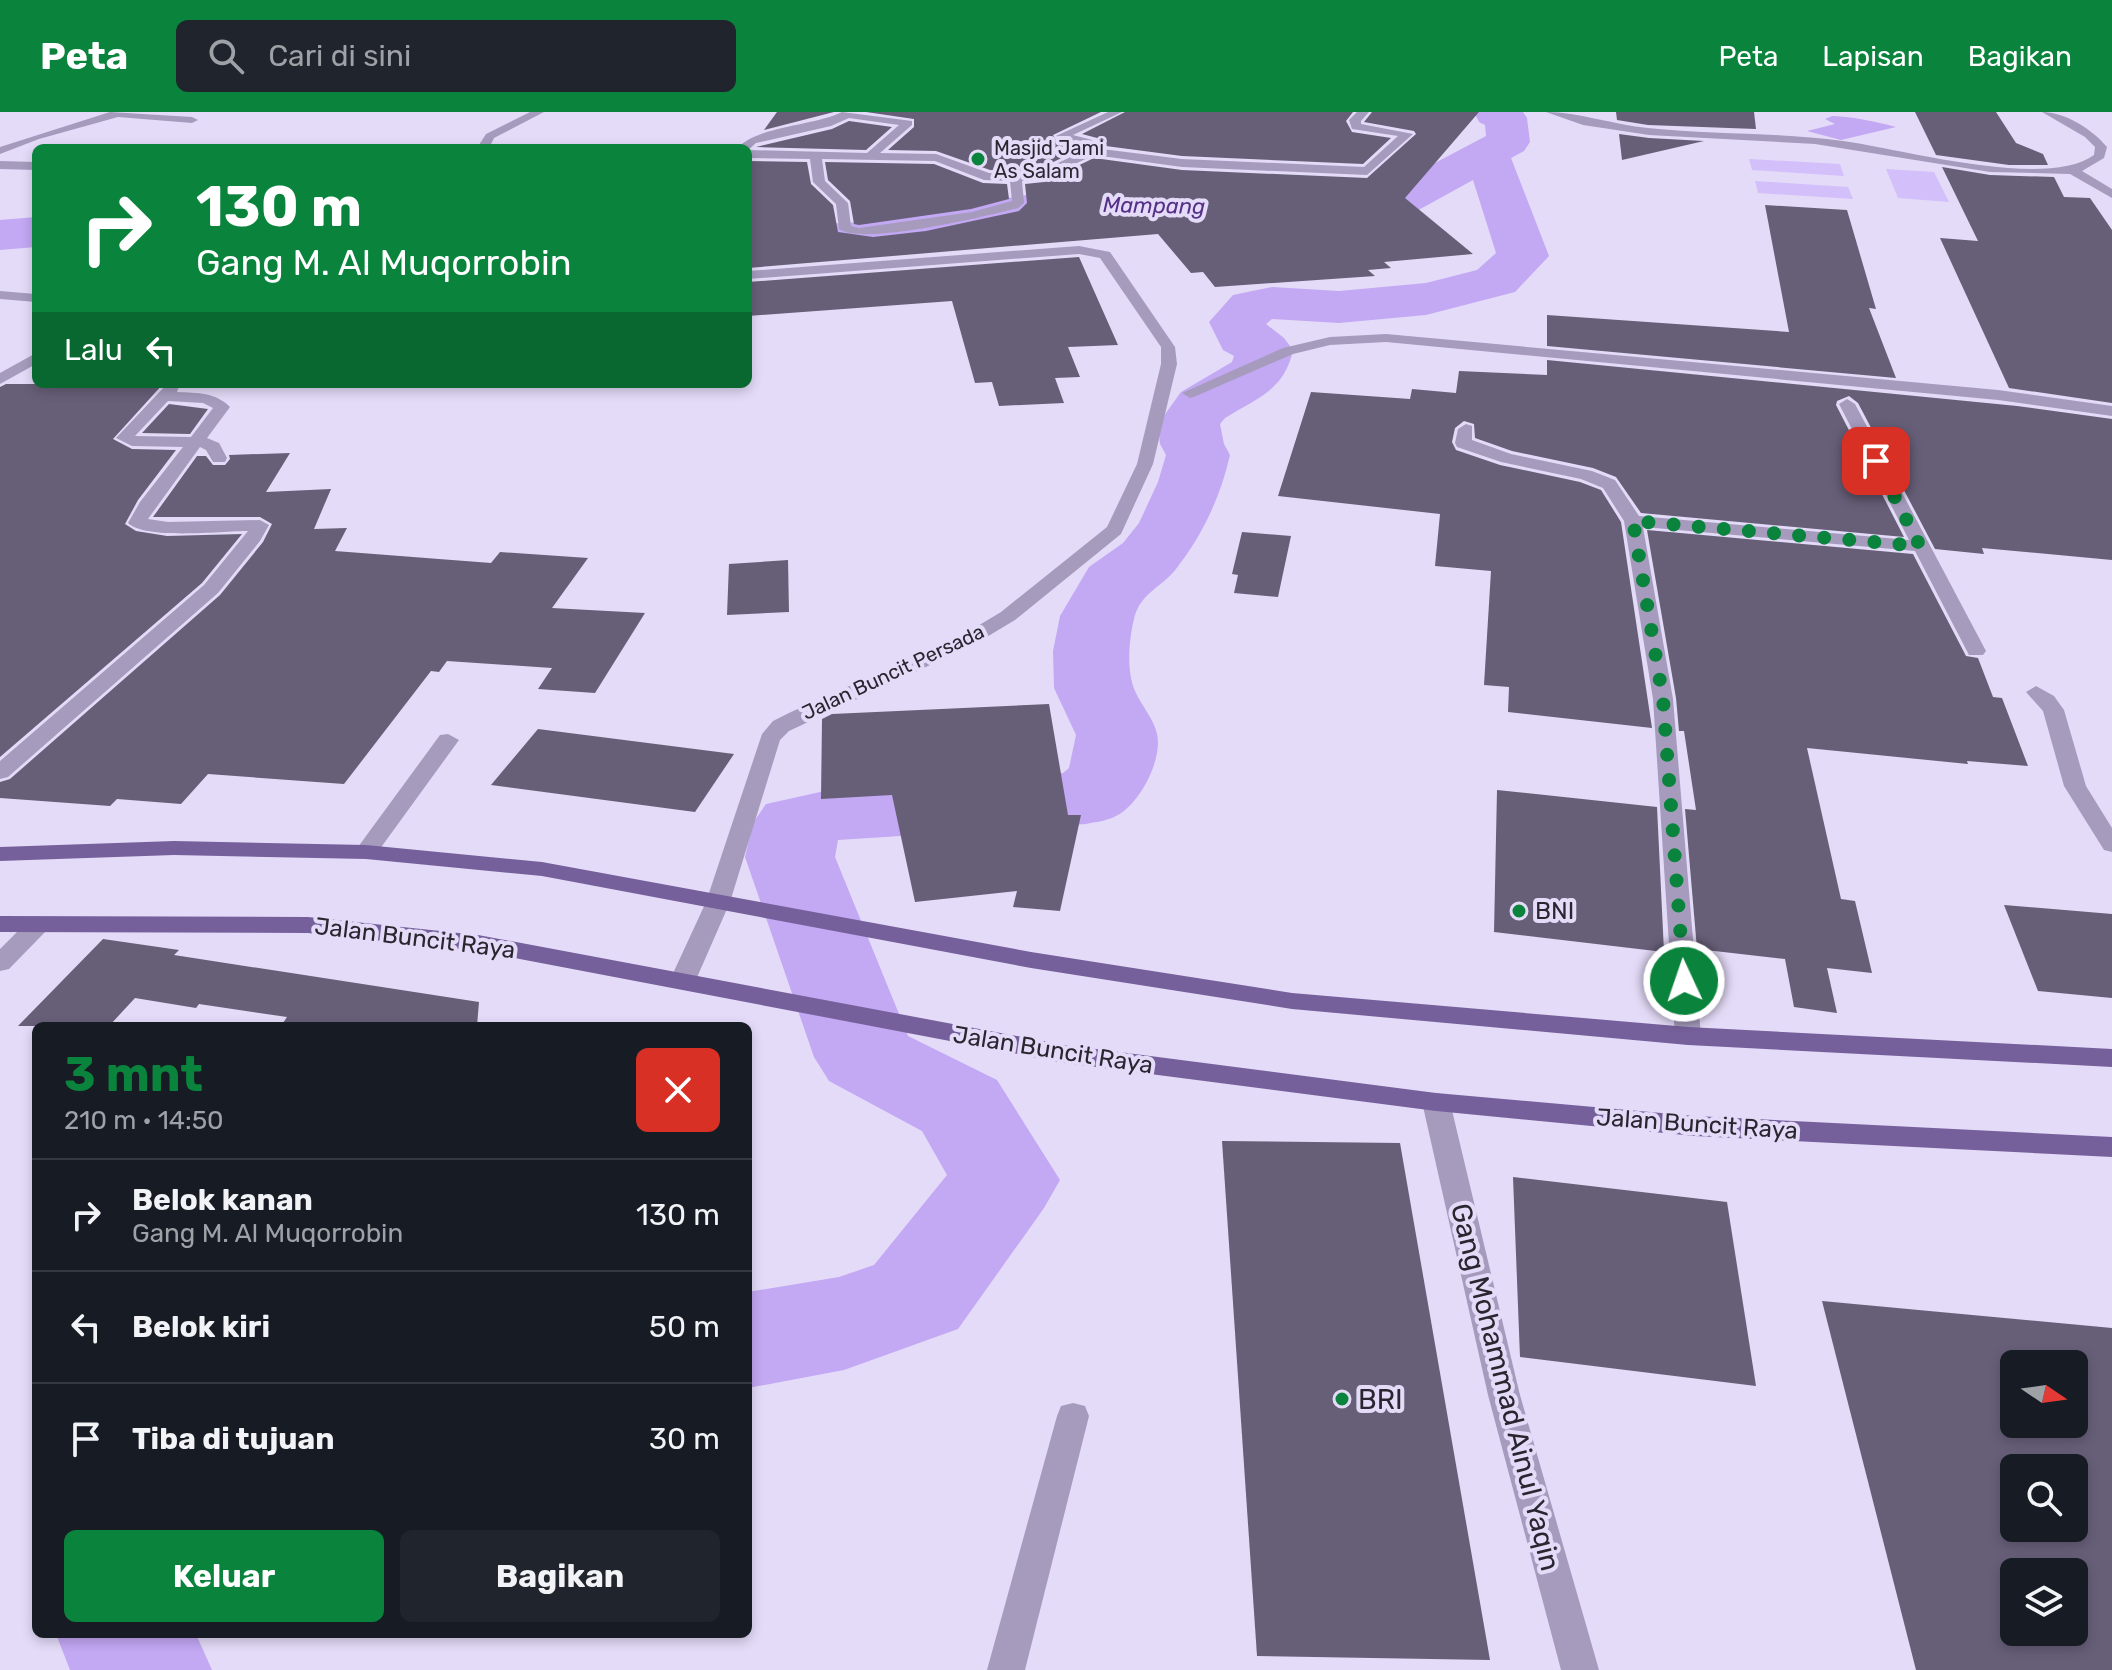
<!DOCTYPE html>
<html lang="id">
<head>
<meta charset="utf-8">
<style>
  body { margin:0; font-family:Rubik,sans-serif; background:#20242c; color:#f1f3f6; height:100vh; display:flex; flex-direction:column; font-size:30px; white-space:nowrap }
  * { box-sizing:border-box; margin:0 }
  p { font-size:26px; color:#9ea1a6 }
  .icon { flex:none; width:44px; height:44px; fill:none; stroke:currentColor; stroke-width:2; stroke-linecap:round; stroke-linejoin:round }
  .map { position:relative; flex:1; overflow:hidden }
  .side { position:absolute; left:32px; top:910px; width:720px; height:616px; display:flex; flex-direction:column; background:#171b24; border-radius:12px; box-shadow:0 4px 12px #0003 }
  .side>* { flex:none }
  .banner { position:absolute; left:32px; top:32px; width:720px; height:244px; border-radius:12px; box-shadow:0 4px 12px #0003; background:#0a833c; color:#fff; overflow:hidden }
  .needle { width:52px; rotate:103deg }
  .buttons { position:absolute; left:2000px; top:1238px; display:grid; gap:16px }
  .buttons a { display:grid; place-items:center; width:88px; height:88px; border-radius:12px; background:#171b24; box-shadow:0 4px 12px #0003; font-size:40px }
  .pin { position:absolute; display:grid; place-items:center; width:68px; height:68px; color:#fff; margin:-34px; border-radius:16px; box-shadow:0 4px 12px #0006 }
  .me { position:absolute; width:88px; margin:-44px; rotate:357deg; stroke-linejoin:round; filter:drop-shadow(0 0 6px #0008) }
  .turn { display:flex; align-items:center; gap:28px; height:168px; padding:0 32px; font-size:36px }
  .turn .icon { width:104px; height:104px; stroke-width:2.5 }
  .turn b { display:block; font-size:56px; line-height:68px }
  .then { display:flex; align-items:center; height:76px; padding:0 32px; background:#0003; gap:16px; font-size:30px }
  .round { display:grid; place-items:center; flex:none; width:84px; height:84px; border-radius:12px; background:#20242c }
  .overview { display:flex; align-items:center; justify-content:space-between; height:136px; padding:0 32px }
  h1 { font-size:48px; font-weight:700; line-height:60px; color:#0a833c }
  .action { display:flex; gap:16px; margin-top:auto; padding:16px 32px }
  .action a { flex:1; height:92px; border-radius:12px; background:#0a833c; color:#fff; font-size:32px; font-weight:700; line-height:92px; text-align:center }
  .action a+a { background:#20242c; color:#f1f3f6 }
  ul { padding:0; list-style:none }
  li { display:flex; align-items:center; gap:24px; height:112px; padding:0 32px; border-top:2px solid #363941 }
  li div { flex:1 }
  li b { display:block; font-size:30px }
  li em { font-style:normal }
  header { display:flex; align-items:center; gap:48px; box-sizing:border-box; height:112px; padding:0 40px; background:#0a833c; color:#fff }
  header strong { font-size:38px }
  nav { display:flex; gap:44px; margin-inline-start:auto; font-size:28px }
  .search { width:560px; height:72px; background:#20242c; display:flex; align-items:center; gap:20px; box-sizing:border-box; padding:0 28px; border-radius:12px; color:#9ea1a6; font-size:30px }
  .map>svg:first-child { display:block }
</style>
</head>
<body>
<header>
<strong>Peta</strong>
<div class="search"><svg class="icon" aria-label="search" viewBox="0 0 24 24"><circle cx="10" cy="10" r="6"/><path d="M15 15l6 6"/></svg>Cari di sini</div>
<nav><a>Peta</a><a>Lapisan</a><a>Bagikan</a></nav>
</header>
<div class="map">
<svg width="2112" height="1558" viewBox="0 0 2112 1558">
  <rect width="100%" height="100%" fill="#e4dbf8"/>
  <g fill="#d3bffa">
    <polygon points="1749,47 1840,52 1844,64 1752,58"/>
    <polygon points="1886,57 1934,60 1949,90 1898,86"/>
    <polygon points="1755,69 1848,75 1853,87 1758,81"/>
  </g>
  <path fill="#c3a8f4" d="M1832,4C1854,5 1874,9 1896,15L1841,28L1807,19L1835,12L1825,7Z"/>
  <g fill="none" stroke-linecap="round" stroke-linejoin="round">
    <g fill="#c3a8f4" fill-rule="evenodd">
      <path d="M1474,0H1523L1527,6L1530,30L1524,39L1511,46L1549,144L1515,180L1426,203L1339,211L1272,207L1266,212L1284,226L1293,238C1284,279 1258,285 1225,306L1220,312L1224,332L1230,343C1220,386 1203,422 1176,457C1161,476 1140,481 1134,507C1129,528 1126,558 1135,579C1141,593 1154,607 1157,622C1163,648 1139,693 1116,704C1107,709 1095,710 1086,712L838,728L835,745L908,924L997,968L1060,1068L1044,1096L958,1217L844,1258L748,1276V1180L839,1165L874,1153L947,1063L922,1019L829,969L814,945L745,745L753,711L766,692L852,673L1063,661L1069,656L1076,623L1054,576L1053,539L1060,504L1089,455L1123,431L1139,411L1158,370L1166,343L1160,332L1158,312L1181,280L1232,250L1234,244L1223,238L1209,210L1233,183L1252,179L1272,175L1339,179L1426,171L1477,158L1496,141L1473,68L1404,106L1387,110L1280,107L1263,103L1256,93L1263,83L1280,79L1378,81L1486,24L1485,13L1479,10Z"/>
      <path d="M1058,78L1146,80L1163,84L1170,94L1163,104C1127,113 1089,102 1053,107C1024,111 997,120 969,125C895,138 822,141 748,142V112C785,111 822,113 858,110C926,105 991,87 1058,78Z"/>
      <polygon points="36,105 36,135 0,138 0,108"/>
      <polygon points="56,1522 196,1522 212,1558 70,1558"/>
    </g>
  </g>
  <g fill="#675f78" fill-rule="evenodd">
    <polygon points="777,0 834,0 764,18"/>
    <polygon points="866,0 1101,0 1053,23 1055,27 1079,34 1079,38 1036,58 1016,59 990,58 936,39 888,38 914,15 914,7"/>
    <polygon points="1125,0 1353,0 1346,9 1352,20 1391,26 1363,52 1182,44 1098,33 1097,26 1082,22"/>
    <polygon points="1372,0 1479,0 1405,86 1473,142 1384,150 1391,156 1368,158 1375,164 1215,175 1203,160 1191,161 1158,122 748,156 748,49 807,50 811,72 833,93 838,120 873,125 926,119 1019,99 1027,91 1025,72 1044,70 1094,46 1182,58 1367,66 1416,22 1414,19 1364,10"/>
    <polygon points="1616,0 1754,0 1756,17 1648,13 1617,8"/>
    <polygon points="1915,0 1996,0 2016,31 2043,42 2048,53 2009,53 1936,43"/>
    <polygon points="849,9 892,15 866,38 756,35 832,17"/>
    <polygon points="1619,22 1649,26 1704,29 1622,48"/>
    <polygon points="825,50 934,52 983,71 1007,72 1009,87 971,97 859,113 854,112 850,89 828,68"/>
    <polygon points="1942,55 1990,63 2054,65 2064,85 2090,86 2112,118 2112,291 2009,276 1940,126 1978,129"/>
    <polygon points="1765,93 1847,98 1876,197 1869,196 1896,266 1547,234 1547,203 1789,220"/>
    <polygon points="1079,145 1118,233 1068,235 1080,265 1055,266 1064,291 999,294 992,270 975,271 952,189 748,204 748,170"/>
    <polygon points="1547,248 2017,294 2112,307 2112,448 1982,436 1984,442 1935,437 1858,291 1849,284 1837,289 1836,293 1904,425 1641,401 1616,365 1593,356 1512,339 1475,326 1474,312 1464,309 1455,316 1452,330 1456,338 1500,353 1580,370 1601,378 1621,410 1652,616 1508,600 1509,575 1484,573 1491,459 1435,454 1440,402 1278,384 1311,280 1410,287 1412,277 1456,281 1459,259 1547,263"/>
    <polygon points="6,272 163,272 113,327 132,337 176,338 138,388 125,412 136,419 167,424 242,422 202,471 0,645 0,275"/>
    <polygon points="169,292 208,297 190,322 142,321"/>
    <polygon points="290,341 266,380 331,377 314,417 347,416 335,439 491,451 500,440 588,446 552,496 645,501 595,581 538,577 552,556 447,549 439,560 431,559 344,672 208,662 181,692 117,687 110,694 0,686 0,670 10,667 220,483 263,430 272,412 260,405 153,405 197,344 206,344 213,353 225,353 230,347 229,343"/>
    <polygon points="1647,418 1913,442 1966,544 1978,546 1993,585 2002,586 2028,654 1967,649 1968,652 1807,636 1841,787 1855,789 1872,861 1827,856 1837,901 1794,895 1785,847 1697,837 1685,697 1696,698 1684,619 1679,619 1676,586"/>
    <polygon points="1242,420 1291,424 1278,485 1234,481 1238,463 1232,462"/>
    <polygon points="788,448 789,500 727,503 729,452"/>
    <polygon points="1049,592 1068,703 1081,703 1060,799 1013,795 1017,779 915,790 892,683 821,687 822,607 832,602"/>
    <polygon points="538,617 734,642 695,700 491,673"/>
    <polygon points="1497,678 1657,695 1664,840 1494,820"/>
    <polygon points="2004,793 2112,802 2112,886 2038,879"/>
    <polygon points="103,827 179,838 174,843 479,890 477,914 281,914 287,905 199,892 196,896 135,886 109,914 18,914"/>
    <polygon points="1222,1029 1400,1031 1490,1548 1257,1544"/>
    <polygon points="1513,1065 1727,1090 1756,1274 1520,1245"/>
    <path d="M1822,1189L2112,1216V1558H1916ZM2014,1252H2074V1312H2014ZM2014,1356H2074V1416H2014ZM2014,1460H2074V1520H2014Z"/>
  </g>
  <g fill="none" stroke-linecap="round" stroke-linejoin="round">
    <g fill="#a69bbd" fill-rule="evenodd">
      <polygon points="110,0 192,5 198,8 192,11 118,5 39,27 0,42 0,35"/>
      <polygon points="530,0 544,0 494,26 489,36 477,36 486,22"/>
      <path d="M842,0L912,9V13L880,41L936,42L989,61L1016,62L1037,61L1083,39L1081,36L1084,33L1056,24L1108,0H1122L1073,23L1096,29L1094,36L1182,47L1364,55L1398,24L1352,17L1349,8L1357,0H1369L1361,9V12L1413,22L1367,63L1182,55L1094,43L1043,67L1022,69L1024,91L1018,96C987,104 862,134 839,117L836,92L813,70L810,47L748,46V38L867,41L899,13L849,6L831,14L756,31L748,38L738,36C757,14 814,14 842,0ZM822,47L935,49L984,68L1010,69L1012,89L972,100L859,116L851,114L848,91L825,69Z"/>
      <path d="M1546,0C1579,0 1614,13 1648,16C1713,23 1778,20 1843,29C1902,37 2046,78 2094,43L2095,35L2085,25L2042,0C2065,0 2092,17 2107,35L2104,46L2082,59L2112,77V86L2070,62L1990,60L1815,32L1649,23L1583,13Z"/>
      <polygon points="0,49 36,50 36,58 0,57"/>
      <polygon points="1079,134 1110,140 1175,235 1177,252 1153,352 1121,422 1015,508 975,532 789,619 780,628 730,790 695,870 691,876 673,876 669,870 706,790 762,622 773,609 791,600 961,524 1001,500 1107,415 1137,352 1161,252 1161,235 1100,146 1079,142 748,167 748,159"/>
      <polygon points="0,179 36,182 36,190 0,187"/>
      <polygon points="1386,222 1998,278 2112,294 2112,304 1998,288 1386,230 1330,233 1293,242 1196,284 1190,286 1182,281 1283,236 1330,225"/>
      <polygon points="36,241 36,252 0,272 0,261"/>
      <path d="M167,272H180L177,280C198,281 215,280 230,295L207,326L219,331L227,346L225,350H213L206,338L200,335L148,407L168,410L260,408L269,413L260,429L218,481L8,665L0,667V649L204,473L248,419C222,419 145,428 128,411L140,390L183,335L132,334L116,326ZM168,289L203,291L213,296L191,325L135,324Z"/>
      <polygon points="1847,287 1855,292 1986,539 1983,543 1969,543 1915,439 1643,415 1673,587 1701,924 1697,930 1688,933 1679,930 1675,924 1653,587 1624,409 1603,376 1581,367 1501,350 1457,335 1455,331 1458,317 1466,312 1472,314 1472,328 1511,342 1592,359 1615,368 1639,404 1909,428 1839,292"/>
      <polygon points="2036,574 2054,584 2064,598 2086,674 2112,716 2112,740 2104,738 2064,674 2043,599 2026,580"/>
      <polygon points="448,622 459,628 374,745 358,745 354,740 358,735 440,623"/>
      <polygon points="39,804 48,807 51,812 48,817 9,857 0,859 0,837 30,807"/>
      <polygon points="1436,981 1446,983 1450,990 1520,1283 1599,1558 1561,1558 1488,1283 1422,990 1426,983"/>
      <polygon points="1073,1291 1085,1294 1089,1304 1025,1558 987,1558 1057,1304 1061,1294"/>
    </g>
    <g fill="#76609c" fill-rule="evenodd">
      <polygon points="174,729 366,733 542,750 1031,840 1292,881 1688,915 2112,937 2112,955 1688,933 1292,897 1031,856 542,764 366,747 174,743 0,749 0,735"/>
      <polygon points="0,804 308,805 478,823 1065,933 1436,981 1695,1004 2112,1025 2112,1045 1695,1024 1436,999 1065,951 478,839 308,821 0,820"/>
    </g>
  </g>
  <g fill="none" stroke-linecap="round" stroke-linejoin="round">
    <polyline stroke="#0a833c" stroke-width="14" stroke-dasharray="0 25.2" points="1684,869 1663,587 1633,409 1920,434 1876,349"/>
  </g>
  <g fill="#0a833c" stroke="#e4dbf8" stroke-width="3">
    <circle cx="978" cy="47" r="8"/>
    <circle cx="1519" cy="799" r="8"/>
    <circle cx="1342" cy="1287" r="8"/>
  </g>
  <g text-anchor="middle" stroke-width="8" stroke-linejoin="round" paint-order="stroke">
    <g font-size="20" fill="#292630" stroke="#e4dbf8" text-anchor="start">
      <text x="994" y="43">Masjid Jami<tspan x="994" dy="23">As Salam</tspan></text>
    </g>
    <g font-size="20" fill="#292630" stroke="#e4dbf8">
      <text transform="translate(893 560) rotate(-25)" y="7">Jalan Buncit Persada</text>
    </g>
    <g font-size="22" font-style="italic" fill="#563087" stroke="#e4dbf8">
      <text transform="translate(1154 93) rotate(1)" y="8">Mampang</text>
    </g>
    <g font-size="24" fill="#292630" stroke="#e4dbf8" text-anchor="start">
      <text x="1535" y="807">BNI</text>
    </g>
    <g font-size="24" fill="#292630" stroke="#e4dbf8">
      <text transform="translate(415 826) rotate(7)" y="8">Jalan Buncit Raya</text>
      <text transform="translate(1053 938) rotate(9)" y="8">Jalan Buncit Raya</text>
      <text transform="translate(1697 1012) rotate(4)" y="8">Jalan Buncit Raya</text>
    </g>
    <g font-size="28" fill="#292630" stroke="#e4dbf8">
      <text transform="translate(1506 1275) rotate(76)" y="10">Gang Mohammad Ainul Yaqin</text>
    </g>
    <g font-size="28" fill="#292630" stroke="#e4dbf8" text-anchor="start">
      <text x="1358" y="1297">BRI</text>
    </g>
  </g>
</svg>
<div class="buttons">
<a><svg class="needle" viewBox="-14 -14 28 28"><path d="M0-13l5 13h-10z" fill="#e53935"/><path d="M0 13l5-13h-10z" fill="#9ea1a6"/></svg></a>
<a><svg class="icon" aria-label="search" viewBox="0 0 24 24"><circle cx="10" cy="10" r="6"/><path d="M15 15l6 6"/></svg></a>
<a><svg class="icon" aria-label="layers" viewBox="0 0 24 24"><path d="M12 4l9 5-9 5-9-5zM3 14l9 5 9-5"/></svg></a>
</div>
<div class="pin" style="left:1876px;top:349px;background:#d93025"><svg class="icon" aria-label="arrive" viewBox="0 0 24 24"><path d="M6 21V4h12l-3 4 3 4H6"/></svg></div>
<svg class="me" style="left:1684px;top:869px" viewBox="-20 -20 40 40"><circle r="17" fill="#0a833c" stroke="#fff" stroke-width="3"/><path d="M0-11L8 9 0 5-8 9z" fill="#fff"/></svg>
<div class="banner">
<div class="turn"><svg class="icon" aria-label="right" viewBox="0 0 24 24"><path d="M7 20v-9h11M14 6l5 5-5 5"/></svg><div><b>130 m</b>Gang M. Al Muqorrobin</div></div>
<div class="then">Lalu<svg class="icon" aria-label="left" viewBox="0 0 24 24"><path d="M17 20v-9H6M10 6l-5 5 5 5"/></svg></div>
</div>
<section class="side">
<div class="overview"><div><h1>3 mnt</h1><p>210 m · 14:50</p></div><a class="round" style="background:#d93025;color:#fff"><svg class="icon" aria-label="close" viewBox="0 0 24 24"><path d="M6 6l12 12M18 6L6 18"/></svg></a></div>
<ul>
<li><svg class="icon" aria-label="right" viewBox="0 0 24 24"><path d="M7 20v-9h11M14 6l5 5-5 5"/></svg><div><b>Belok kanan</b><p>Gang M. Al Muqorrobin</p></div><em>130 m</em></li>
<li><svg class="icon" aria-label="left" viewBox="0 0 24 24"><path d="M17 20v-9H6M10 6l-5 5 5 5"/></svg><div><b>Belok kiri</b></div><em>50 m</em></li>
<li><svg class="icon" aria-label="arrive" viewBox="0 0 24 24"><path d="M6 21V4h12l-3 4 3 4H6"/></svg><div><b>Tiba di tujuan</b></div><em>30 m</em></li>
</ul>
<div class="action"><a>Keluar</a><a>Bagikan</a></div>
</section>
</div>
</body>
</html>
